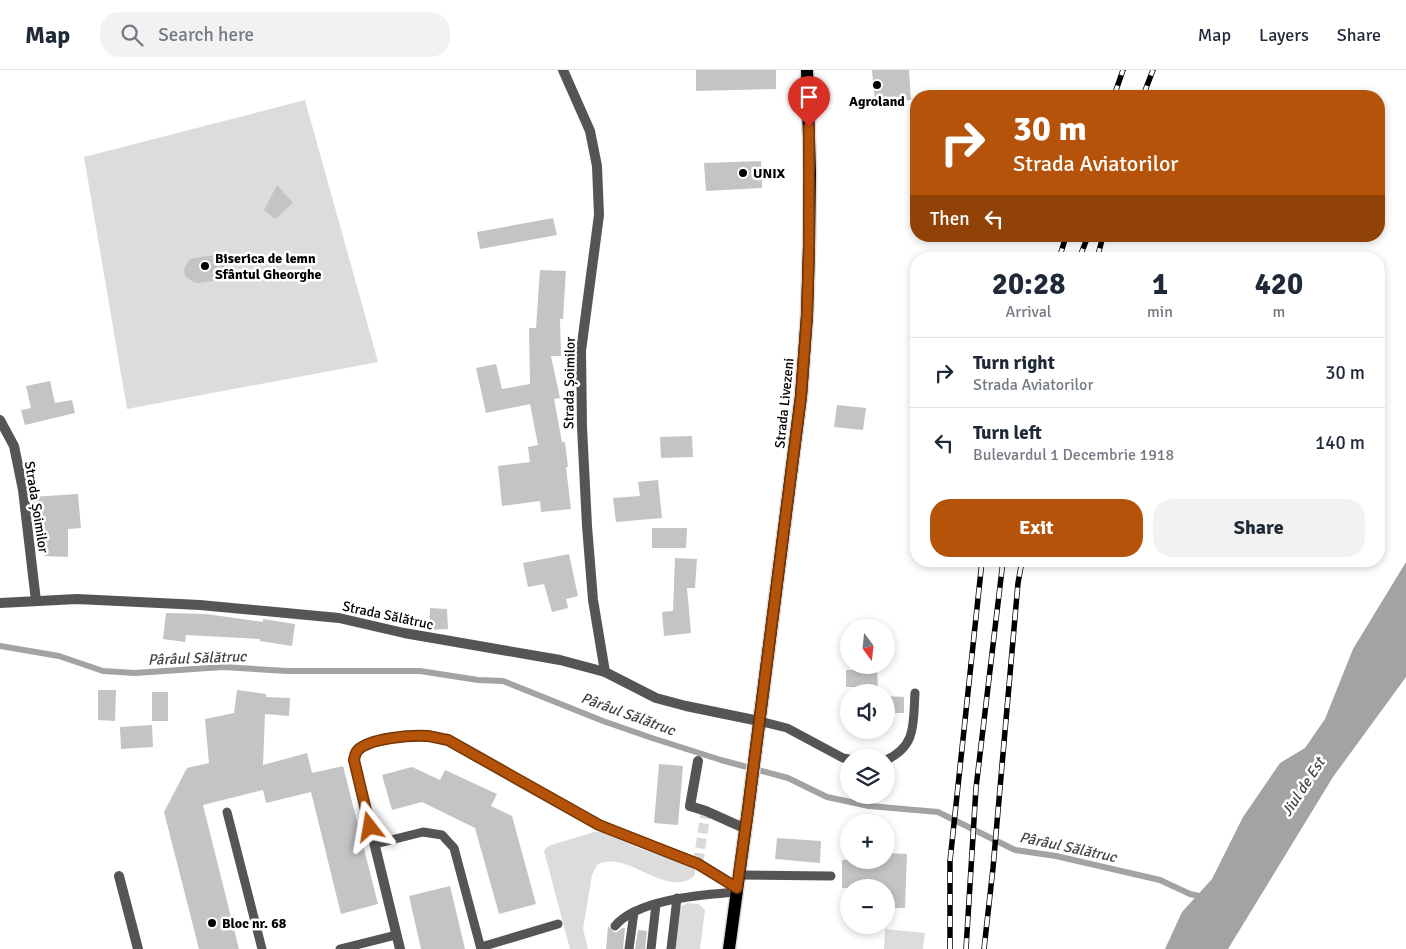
<!DOCTYPE html>
<html lang="en">
<head>
<meta charset="utf-8">
<style>
  body { margin:0; font-family:Signika,sans-serif; background:#f2f2f3; color:#1f2937; height:100vh; display:flex; flex-direction:column; font-size:19px; white-space:nowrap }
  * { box-sizing:border-box; margin:0 }
  p { font-size:16px; color:#747a83 }
  .icon { flex:none; width:28px; height:28px; fill:none; stroke:currentColor; stroke-width:2; stroke-linecap:round; stroke-linejoin:round }
  .map { position:relative; flex:1; overflow:hidden }
  .panel { position:absolute; left:910px; top:182px; width:475px; height:315px; display:flex; flex-direction:column; background:#fff; border-radius:20px; box-shadow:0 2px 8px #0003 }
  .panel>* { flex:none }
  .hud { position:absolute; left:910px; top:20px; width:475px; height:152px; border-radius:20px; box-shadow:0 2px 8px #0003; background:#b45309; color:#fff; overflow:hidden }
  .needle { width:32px; rotate:165deg }
  .buttons { position:absolute; left:840px; top:549px; display:grid; gap:10px }
  .buttons a { display:grid; place-items:center; width:55px; height:55px; border-radius:50%; background:#fff; box-shadow:0 2px 8px #0003; font-size:25px }
  .pin { position:absolute; display:grid; place-items:center; width:42px; height:42px; color:#fff; margin:-51px -21px; border-radius:50% 50% 50% 0; rotate:-45deg; box-shadow:0 0 5px #0007 }
  .pin .icon { rotate:45deg }
  .me { position:absolute; width:55px; margin:-28px; rotate:346deg; stroke-linejoin:round; filter:drop-shadow(0 0 4px #0008) }
  .turn { display:flex; align-items:center; gap:18px; height:105px; padding:0 20px; font-size:22px }
  .turn .icon { width:65px; height:65px; stroke-width:2.5 }
  .turn b { display:block; font-size:35px; line-height:42px }
  .then { display:flex; align-items:center; height:48px; padding:0 20px; background:#0003; gap:10px; font-size:19px }
  .eta { display:flex; justify-content:space-evenly; align-items:center; height:85px; text-align:center }
  .eta b { font-size:30px; font-weight:700; line-height:35px }
  .primary-button { display:flex; gap:10px; margin-top:auto; padding:10px 20px }
  .primary-button a { flex:1; height:58px; border-radius:20px; background:#b45309; color:#fff; font-size:20px; font-weight:700; line-height:58px; text-align:center }
  .primary-button a+a { background:#f2f2f3; color:#1f2937 }
  ul { padding:0; list-style:none }
  li { display:flex; align-items:center; gap:15px; height:70px; padding:0 20px; border-top:1px solid #e0e1e3 }
  li div { flex:1 }
  li b { display:block; font-size:19px }
  li em { font-style:normal }
  header { display:flex; align-items:center; gap:30px; box-sizing:border-box; height:70px; padding:0 25px; background:#fff; border-bottom:1px solid #e0e1e3 }
  header strong { font-size:24px }
  nav { display:flex; gap:28px; margin-inline-start:auto; font-size:18px }
  .search { width:350px; height:45px; background:#f2f2f3; display:flex; align-items:center; gap:12px; box-sizing:border-box; padding:0 18px; border-radius:20px; color:#747a83; font-size:19px }
  .map>svg:first-child { display:block }
</style>
</head>
<body>
<header>
<strong>Map</strong>
<div class="search"><svg class="icon" aria-label="search" viewBox="0 0 24 24"><circle cx="10" cy="10" r="6"/><path d="M15 15l6 6"/></svg>Search here</div>
<nav><a>Map</a><a>Layers</a><a>Share</a></nav>
</header>
<div class="map">
<svg width="1406" height="879" viewBox="0 0 1406 879">
  <rect width="100%" height="100%" fill="#fff"/>
  <g fill="#dcdcdc">
    <polygon points="305,30 378,292 127,339 84,87"/>
    <path d="M594,762H602L641,779L690,795L695,799V805C667,831 627,778 597,795L592,805L583,859L588,879H570L544,781L548,776Z"/>
    <polygon points="687,833 699,834 705,840 700,879 675,879 680,837"/>
    <polygon points="885,859 925,863 923,879 884,879"/>
  </g>
  <polygon fill="#a3a3a3" points="1406,492 1406,607 1333,707 1228,879 1165,879 1182,842 1212,809 1243,747 1280,693 1305,678 1325,649 1353,579"/>
  <g fill="none" stroke-linecap="round" stroke-linejoin="round">
    <polyline stroke="#a3a3a3" stroke-width="6" points="0,576 59,586 103,601 135,603 223,597 287,601 420,601 478,610 503,611 603,651 652,668 721,690 788,708 827,727 869,736 938,742 1015,780 1056,786 1160,810 1190,824 1204,827"/>
  </g>
  <g fill="#c4c4c4">
    <polygon points="696,0 776,0 776,19 696,21"/>
    <polygon points="872,0 909,0 911,30 875,33"/>
    <polygon points="761,91 762,118 706,121 704,93"/>
    <polygon points="277,115 293,133 275,149 264,140"/>
    <polygon points="553,148 557,165 480,179 477,162"/>
    <polygon points="223,184 226,209 199,213 193,212 185,206 184,199 189,190 194,188"/>
    <polygon points="540,200 566,201 563,249 560,249 561,286 551,286 560,328 554,329 562,372 565,372 568,397 566,397 571,439 541,442 540,431 502,436 498,396 530,392 528,377 538,375 530,334 486,343 476,298 496,294 502,319 530,314 529,258 536,258"/>
    <polygon points="50,311 55,333 72,330 75,343 25,355 21,340 31,338 26,316"/>
    <polygon points="837,335 866,338 863,360 834,357"/>
    <polygon points="692,366 693,387 661,388 660,367"/>
    <polygon points="658,410 662,448 616,452 613,428 640,426 638,412"/>
    <polygon points="78,424 81,458 68,459 68,487 44,486 45,462 35,465 31,427"/>
    <polygon points="652,458 687,458 686,478 652,478"/>
    <polygon points="569,484 578,526 566,529 568,538 552,542 544,514 528,517 523,493"/>
    <polygon points="675,488 697,489 695,518 687,518 691,563 664,566 662,542 673,541"/>
    <polygon points="430,538 447,539 448,559 429,560"/>
    <polygon points="166,543 206,544 263,552 263,549 295,554 292,576 260,571 260,569 186,565 185,572 163,569"/>
    <polygon points="846,600 877,600 878,617 846,617"/>
    <polygon points="98,620 116,620 115,651 98,650"/>
    <polygon points="237,620 266,624 266,627 290,628 289,646 265,644 263,695 307,683 312,703 343,696 378,834 341,844 311,722 266,733 263,720 203,735 239,879 199,879 164,742 187,698 209,693 205,649 234,643"/>
    <rect x="152" y="622" width="16" height="29"/>
    <polygon points="887,626 904,627 904,643 886,643"/>
    <polygon points="152,655 153,677 121,679 120,657"/>
    <polygon points="659,694 683,696 678,755 654,753"/>
    <polygon points="412,697 440,710 445,700 497,724 491,736 512,746 536,834 499,844 475,758 422,732 392,740 382,705"/>
    <polygon points="777,768 821,771 820,793 775,789"/>
    <polygon points="886,783 907,784 905,838 886,838 886,818 842,818 842,790 886,790"/>
    <polygon points="450,816 465,879 421,879 409,826"/>
    <polygon points="608,856 614,862 617,862 622,858 625,858 623,879 606,879"/>
    <polygon points="638,860 647,861 645,879 635,879"/>
  </g>
  <g fill="none" stroke-linecap="round" stroke-linejoin="round">
    <polyline stroke="#d9d9d9" stroke-width="10" stroke-dasharray="10 5" stroke-linecap="butt" points="698,793 706,741"/>
    <g stroke="#dbdbdb" stroke-width="15">
      <polyline id="primary" points="729,879 748,740 801,326 807,245 809,177 810,103 807,0"/>
    </g>
    <g stroke="#555" stroke-width="9">
      <polyline points="759,651 787,658 843,688 849,689"/>
      <path d="M886,690C917,676 913,653 915,623"/>
      <polyline points="227,742 262,879"/>
      <polyline points="375,774 423,762 442,765 454,778 481,879"/>
      <polyline points="739,805 831,806"/>
      <path d="M615,856C637,829 702,825 736,822"/>
      <polyline points="481,877 558,854"/>
      <polyline points="340,879 396,865"/>
      <polyline points="629,879 634,842"/>
      <polyline points="651,879 656,834"/>
      <polyline points="671,879 677,828"/>
    </g>
    <g stroke="#555" stroke-width="10">
      <polyline points="563,0 590,61 597,96 599,145 581,281 582,357 587,456 593,530 605,602"/>
      <polyline points="0,350 14,376 23,420 36,531"/>
      <polyline points="0,533 77,529 200,535 339,548 404,563 560,590 605,602 656,628 686,636 759,651"/>
      <polyline points="698,691 690,736 706,741 746,759"/>
      <polyline points="119,806 138,879"/>
      <path d="M400,879L354,690C355,686 355,683 358,680C371,668 411,665 428,666C434,667 441,669 447,670L599,755L698,793L737,817"/>
    </g>
    <use href="#primary" stroke="#000" stroke-width="12"/>
    <g stroke="#000" stroke-width="5.5">
      <g id="rail">
        <polyline points="1114,26 1123,0"/>
        <polyline points="1143,26 1153,0"/>
        <polyline points="1059,189 1066,166"/>
        <polyline points="1079,189 1088,166"/>
        <polyline points="1097,189 1103,166"/>
        <polyline points="950,879 950,791 982,491"/>
        <polyline points="966,879 976,718 1003,491"/>
        <polyline points="984,879 993,798 1018,513 1022,491"/>
      </g>
    </g>
    <use href="#rail" stroke="#fff" stroke-width="4" stroke-dasharray="11" stroke-linecap="butt"/>
  </g>
  <g fill="none" stroke-linecap="round" stroke-linejoin="round">
    <g stroke="#753606" stroke-width="12">
      <path id="route" d="M370,757L354,690C355,686 355,683 358,680C370,668 411,665 428,666C434,667 441,669 448,670L599,755L698,794L737,818L748,740L801,326L807,245L809,177V57"/>
    </g>
    <use href="#route" stroke="#b45309" stroke-width="9"/>
  </g>
  <g fill="#000" stroke="#fff" stroke-width="2">
    <circle cx="877" cy="15" r="5"/>
    <circle cx="743" cy="103" r="5"/>
    <circle cx="205" cy="196" r="5"/>
    <circle cx="212" cy="853" r="5"/>
  </g>
  <g text-anchor="middle" stroke-width="5" stroke-linejoin="round" paint-order="stroke">
    <g font-size="14" font-weight="bold" fill="#000" stroke="#fff" text-anchor="start">
      <text x="877" y="36" text-anchor="middle">Agroland</text>
      <text x="753" y="108">UNIX</text>
      <text x="215" y="193">Biserica de lemn<tspan x="215" dy="16">Sfântul Gheorghe</tspan></text>
      <text x="222" y="858">Bloc nr. 68</text>
    </g>
    <g font-size="14" fill="#000" stroke="#fff">
      <text transform="translate(569 313) rotate(-89)" y="5">Strada Șoimilor</text>
      <text transform="translate(784 333) rotate(-84)" y="5">Strada Livezeni</text>
      <text transform="translate(37 437) rotate(81)" y="5">Strada Șoimilor</text>
      <text transform="translate(388 545) rotate(12)" y="5">Strada Sălătruc</text>
    </g>
    <g font-size="15" font-style="italic" fill="#444" stroke="#fff">
      <text transform="translate(197 588) rotate(-2)" y="5">Pârâul Sălătruc</text>
      <text transform="translate(628 644) rotate(20)" y="5">Pârâul Sălătruc</text>
      <text transform="translate(1303 717) rotate(-57)" y="5">Jiul de Est</text>
      <text transform="translate(1068 777) rotate(12)" y="5">Pârâul Sălătruc</text>
    </g>
  </g>
</svg>
<div class="buttons">
<a><svg class="needle" viewBox="-14 -14 28 28"><path d="M0-13l5 13h-10z" fill="#e53935"/><path d="M0 13l5-13h-10z" fill="#747a83"/></svg></a>
<a><svg class="icon" aria-label="sound" viewBox="0 0 24 24"><path d="M4 9h4l5-4v14l-5-4H4zM17 9q2 3 0 6"/></svg></a>
<a><svg class="icon" aria-label="layers" viewBox="0 0 24 24"><path d="M12 4l9 5-9 5-9-5zM3 14l9 5 9-5"/></svg></a>
<a>+</a>
<a>−</a>
</div>
<div class="pin" style="left:809px;top:57px;background:#d93025"><svg class="icon" aria-label="arrive" viewBox="0 0 24 24"><path d="M6 21V4h12l-3 4 3 4H6"/></svg></div>
<svg class="me" style="left:370px;top:757px" viewBox="-20 -20 40 40"><path d="M0-17L14 15 0 8-14 15z" fill="#b45309" stroke="#fff" stroke-width="4"/></svg>
<div class="hud">
<div class="turn"><svg class="icon" aria-label="right" viewBox="0 0 24 24"><path d="M7 20v-9h11M14 6l5 5-5 5"/></svg><div><b>30 m</b>Strada Aviatorilor</div></div>
<div class="then">Then<svg class="icon" aria-label="left" viewBox="0 0 24 24"><path d="M17 20v-9H6M10 6l-5 5 5 5"/></svg></div>
</div>
<section class="panel">
<div class="eta">
<div><b>20:28</b><p>Arrival</p></div>
<div><b>1</b><p>min</p></div>
<div><b>420</b><p>m</p></div>
</div>
<ul>
<li><svg class="icon" aria-label="right" viewBox="0 0 24 24"><path d="M7 20v-9h11M14 6l5 5-5 5"/></svg><div><b>Turn right</b><p>Strada Aviatorilor</p></div><em>30 m</em></li>
<li><svg class="icon" aria-label="left" viewBox="0 0 24 24"><path d="M17 20v-9H6M10 6l-5 5 5 5"/></svg><div><b>Turn left</b><p>Bulevardul 1 Decembrie 1918</p></div><em>140 m</em></li>
</ul>
<div class="primary-button"><a>Exit</a><a>Share</a></div>
</section>
</div>
</body>
</html>
